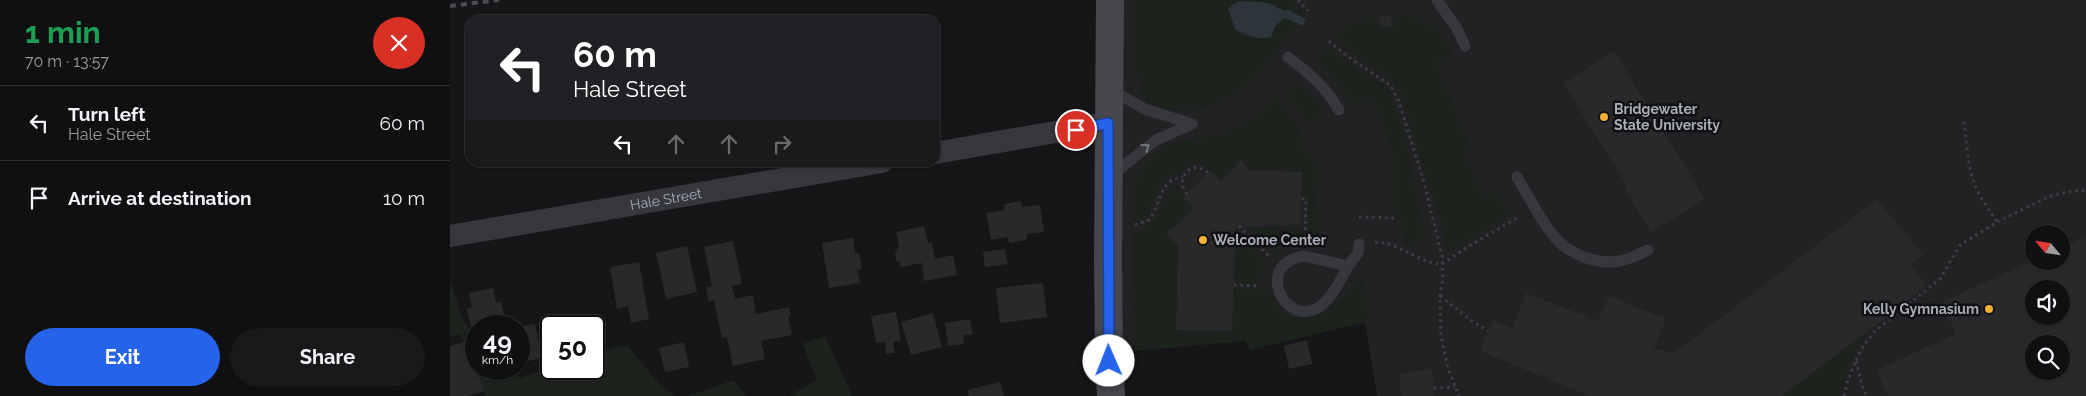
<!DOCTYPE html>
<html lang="en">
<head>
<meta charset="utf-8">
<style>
  body { margin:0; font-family:Raleway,sans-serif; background:#19191b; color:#f1f3f6; height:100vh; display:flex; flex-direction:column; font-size:19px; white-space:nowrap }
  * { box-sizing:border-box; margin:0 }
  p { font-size:16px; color:#9c9d9f }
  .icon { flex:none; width:28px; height:28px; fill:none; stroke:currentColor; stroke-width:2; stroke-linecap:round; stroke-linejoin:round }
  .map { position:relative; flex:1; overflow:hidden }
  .details { display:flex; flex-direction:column; background:#101012; width:450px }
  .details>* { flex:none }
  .top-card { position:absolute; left:15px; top:15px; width:475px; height:152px; border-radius:15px; box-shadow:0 1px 4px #0004,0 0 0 1px #303032; background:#202124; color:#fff; overflow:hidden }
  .needle { width:32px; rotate:299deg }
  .buttons { position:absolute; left:1575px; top:225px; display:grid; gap:10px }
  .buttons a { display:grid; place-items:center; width:45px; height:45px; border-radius:50%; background:#101012; box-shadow:0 1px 4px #0004,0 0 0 1px #303032; font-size:25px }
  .speed { position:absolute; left:15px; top:315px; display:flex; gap:10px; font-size:25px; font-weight:700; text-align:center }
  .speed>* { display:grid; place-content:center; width:65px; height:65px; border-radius:50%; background:#101012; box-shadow:0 1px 4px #0004,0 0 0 1px #303032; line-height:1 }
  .speed small { font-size:12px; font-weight:400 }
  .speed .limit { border:2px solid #111; border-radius:8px; background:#fff; color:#111 }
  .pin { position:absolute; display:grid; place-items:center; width:42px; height:42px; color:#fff; margin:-21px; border:2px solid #fff; border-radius:50%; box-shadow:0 1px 5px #0007 }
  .me { position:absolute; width:55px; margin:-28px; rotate:359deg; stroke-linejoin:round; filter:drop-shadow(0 0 4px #0008) }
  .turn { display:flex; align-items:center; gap:18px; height:105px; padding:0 25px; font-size:22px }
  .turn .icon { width:65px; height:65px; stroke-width:2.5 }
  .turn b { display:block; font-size:35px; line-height:42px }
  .lanes { display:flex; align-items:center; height:48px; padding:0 25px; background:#0003; justify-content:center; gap:25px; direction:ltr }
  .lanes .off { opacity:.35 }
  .round { display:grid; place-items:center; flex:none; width:52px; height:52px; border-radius:26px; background:#19191b }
  .headline { display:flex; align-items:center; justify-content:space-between; height:85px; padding:0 25px }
  h1 { font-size:30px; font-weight:700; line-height:38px; color:#1e9e55 }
  .primary-button { display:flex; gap:10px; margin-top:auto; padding:10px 25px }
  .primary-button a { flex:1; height:58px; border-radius:30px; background:#2563eb; color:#fff; font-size:20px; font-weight:700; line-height:58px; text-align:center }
  .primary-button a+a { background:#19191b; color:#f1f3f6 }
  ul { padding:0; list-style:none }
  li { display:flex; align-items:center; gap:15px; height:75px; padding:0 25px; border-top:1px solid #303032 }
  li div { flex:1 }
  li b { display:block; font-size:19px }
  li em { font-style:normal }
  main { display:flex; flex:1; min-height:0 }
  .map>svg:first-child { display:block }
</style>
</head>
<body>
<main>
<section class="details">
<div class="headline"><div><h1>1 min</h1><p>70 m · 13:57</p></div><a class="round" style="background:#d93025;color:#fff"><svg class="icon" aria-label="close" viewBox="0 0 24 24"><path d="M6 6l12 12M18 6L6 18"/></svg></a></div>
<ul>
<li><svg class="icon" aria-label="left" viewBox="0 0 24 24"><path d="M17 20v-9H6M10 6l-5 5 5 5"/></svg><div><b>Turn left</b><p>Hale Street</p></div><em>60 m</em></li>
<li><svg class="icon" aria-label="arrive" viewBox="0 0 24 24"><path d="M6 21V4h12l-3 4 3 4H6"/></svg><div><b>Arrive at destination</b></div><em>10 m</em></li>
</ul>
<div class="primary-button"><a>Exit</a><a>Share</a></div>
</section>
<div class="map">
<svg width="1636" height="396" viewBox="0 0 1636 396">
  <rect width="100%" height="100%" fill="#161618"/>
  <path fill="#222225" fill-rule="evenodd" d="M671,0H1636V396H927L915,322L672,348ZM1584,234H1611V261H1584ZM1584,289H1611V316H1584ZM1584,344H1611V371H1584Z"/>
  <g fill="#1c231d">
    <path d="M686,0H841L855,15V18L853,19L848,16L846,18L848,24C816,64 789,110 733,110C715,110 700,105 688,92L692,86L685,68Z"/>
    <path d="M944,15C966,15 984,22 996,40C1000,46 1002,49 1001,55L987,64L1021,149L1015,153L1034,196L1047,192L1061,215L999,251L996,248L991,222L950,91L940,77L903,54L883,33L901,23L926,16L927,27L945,26Z"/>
    <polygon points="880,47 889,56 935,86 942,96 958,148 973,231 973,242 962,246 957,245 951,226 950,213 944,213 944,162 941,147 921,98 901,104 888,81 865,60"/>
    <path d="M844,84C859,85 872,104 874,117L857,124L849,113L840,105L839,93Z"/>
    <path d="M831,92L834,109L847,122L854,146L870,171V182L865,197L869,215V242H858V197H852V172L800,170L791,160L771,181C762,172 752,155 737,166C735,167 734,170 732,171C726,175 720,174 715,180C702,193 704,218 684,222V199L687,173L703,154L714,146L725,142L764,136L785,127L807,115Z"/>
    <path d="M728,183L729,192L744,208L717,234L728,246L726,330L782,331L783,288L821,290C823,301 828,310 838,315C869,329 893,297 912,277L920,321L800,350L795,341L684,351L683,232C718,221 704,201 728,183Z"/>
    <polygon points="797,228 854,229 854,240 838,244 825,254"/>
    <polygon points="785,230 817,263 812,274 811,284 784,283"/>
    <polygon points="0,281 14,322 26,334 26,369 60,369 70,378 101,368 144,369 144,353 177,345 211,386 226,396 35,396 10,334 0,336"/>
    <polygon points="1417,332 1398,366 1390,396 1332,396"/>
    <polygon points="375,336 402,396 339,396 367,380 353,344"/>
    <polygon points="283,380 297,396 239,396"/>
  </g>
  <path fill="#2c353c" d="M794,1L819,3L833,10C836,23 827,21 824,29C823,32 822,35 821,37C809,40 795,36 785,29L778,9L787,2Z"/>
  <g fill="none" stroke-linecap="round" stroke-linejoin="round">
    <polyline stroke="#2c353c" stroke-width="8" points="834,15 838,14 851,21"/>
  </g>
  <g fill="#29292c" fill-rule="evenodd">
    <polygon points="941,16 942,26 931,27 929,17"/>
    <polygon points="1164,51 1255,199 1201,232 1173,186 1176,184 1113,83"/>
    <polygon points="791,160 800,170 852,172 850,225 789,226 785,230 782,331 726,330 728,246 716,234 744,208 733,197 760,171 771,181"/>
    <polygon points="1427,199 1473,255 1461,264 1477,286 1332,396 1140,396 1030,351 1043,320 1062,328 1076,293 1148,321 1159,296 1216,319 1204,347 1223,354"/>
    <polygon points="571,201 572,207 590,205 594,232 576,234 577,240 559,243 558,237 541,240 536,213 555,210 554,204"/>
    <polygon points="474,226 478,243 482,242 485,259 503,255 507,275 474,281 472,263 450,267 450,263 446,261 445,254 449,247 446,232"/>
    <path d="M1636,236V396H1438L1426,370L1506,334L1492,302L1584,260L1611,261V248ZM1584,289H1611V316H1584ZM1584,344H1611V371H1584Z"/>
    <polygon points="403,238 405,253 409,253 412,269 407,270 410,283 379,288 372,243"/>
    <polygon points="283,241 292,284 282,286 285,299 303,295 306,314 339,307 341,315 338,316 342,335 311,341 315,359 283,366 277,337 272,338 264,300 259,302 256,287 262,286 254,247"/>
    <polygon points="237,246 247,292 216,299 206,253"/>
    <polygon points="555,249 558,264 535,267 533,252"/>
    <polygon points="189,262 199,319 181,323 178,306 167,309 160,267"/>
    <polygon points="593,283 597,317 550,323 546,288"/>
    <polygon points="43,288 46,303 51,301 56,326 21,327 17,308 22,307 19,293"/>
    <polygon points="446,312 451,341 443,342 445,353 436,354 435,342 426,343 421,316"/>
    <polygon points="483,313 492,347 461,355 451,322"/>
    <polygon points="520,319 523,334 513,335 514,344 498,346 495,323"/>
    <polygon points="85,324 92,358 69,363 69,327"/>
    <polygon points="857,340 862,364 839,369 834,346"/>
    <polygon points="17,341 34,391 18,396 0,396 0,346"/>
    <polygon points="234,342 239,367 215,372 209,348"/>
    <polygon points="982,369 984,396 951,396 949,374"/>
    <polygon points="550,382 554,396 519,396 517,390"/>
  </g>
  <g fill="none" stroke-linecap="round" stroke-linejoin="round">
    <g stroke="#3d3f44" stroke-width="3" stroke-dasharray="2.5 4" stroke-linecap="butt">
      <polyline points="848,0 858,11"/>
      <polyline points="879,41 897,56 940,85 948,99 974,182 992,256 993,278 990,295 991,336 998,368 1009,396"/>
      <path d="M1514,122C1517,142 1517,165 1525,185C1530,198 1539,210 1547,222"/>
      <path d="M737,194C723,178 743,158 758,173"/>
      <polyline points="852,199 856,199 855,238"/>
      <polyline points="909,217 947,218"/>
      <path d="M685,225L699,220C711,205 709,179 733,177"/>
      <polyline points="789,226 820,257"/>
      <path d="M925,242C953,243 968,264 992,264L1019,246L1067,218"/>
      <polyline points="784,285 810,286"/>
      <polyline points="990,296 1022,321 1038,331"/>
      <polyline points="1406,360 1414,345 1424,332 1490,279 1510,245 1547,222 1600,196 1617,192 1636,190"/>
      <polyline points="984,388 1005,387"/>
      <polyline points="1394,396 1398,380 1406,360 1412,386 1417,396"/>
    </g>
    <g stroke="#37383d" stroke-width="11">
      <polyline points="987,0 1006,27 1015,46"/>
      <path d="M838,57C859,73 876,87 889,110"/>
      <polyline points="661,90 695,109 742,124"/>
      <polyline points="662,175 706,140 742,124"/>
      <path d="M1067,177C1079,196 1089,219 1104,236C1118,254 1146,265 1169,261C1179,260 1189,254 1198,250"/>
      <path d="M854,256L898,266C891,278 885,293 875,302C841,337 799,265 854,256Z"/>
      <polyline points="898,266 908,253 909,244"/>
    </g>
    <g stroke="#37383d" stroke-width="22">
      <polyline points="485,153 657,123"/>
      <path id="s1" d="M0,236L432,162"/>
    </g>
    <polyline stroke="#45474d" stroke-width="28" points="660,0 658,260 659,361 661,396"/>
    <polyline stroke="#4a4c52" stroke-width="4" stroke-dasharray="6 5" stroke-linecap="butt" points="0,6 49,0"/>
  </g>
  <defs><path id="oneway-chevron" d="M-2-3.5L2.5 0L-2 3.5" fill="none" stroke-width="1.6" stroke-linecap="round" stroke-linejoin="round" transform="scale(1.25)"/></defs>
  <use stroke="#757881" href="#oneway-chevron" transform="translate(696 147) rotate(-36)"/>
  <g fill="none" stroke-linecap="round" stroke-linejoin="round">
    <g stroke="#184099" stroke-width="12">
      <polyline id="route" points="626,130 658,123 659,361"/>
    </g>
    <use href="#route" stroke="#2563eb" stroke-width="9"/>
  </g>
  <g fill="#f2b134" stroke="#111113" stroke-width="2">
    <circle cx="1154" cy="117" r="5"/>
    <circle cx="753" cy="240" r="5"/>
    <circle cx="1539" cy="309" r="5"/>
  </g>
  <g text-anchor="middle" stroke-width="5" stroke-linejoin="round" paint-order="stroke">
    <g font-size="14" font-weight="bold" fill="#a8adb8" stroke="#111113" text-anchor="start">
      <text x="1164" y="114">Bridgewater<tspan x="1164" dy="16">State University</tspan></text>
      <text x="763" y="245">Welcome Center</text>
      <text x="1529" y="314" text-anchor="end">Kelly Gymnasium</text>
    </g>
    <g font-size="14" fill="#a8adb8" stroke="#111113">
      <text dy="5" stroke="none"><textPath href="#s1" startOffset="219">Hale Street</textPath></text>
    </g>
  </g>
</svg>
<div class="buttons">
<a><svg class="needle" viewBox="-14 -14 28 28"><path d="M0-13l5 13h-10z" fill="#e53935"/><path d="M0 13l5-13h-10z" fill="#9c9d9f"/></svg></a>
<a><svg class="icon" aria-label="sound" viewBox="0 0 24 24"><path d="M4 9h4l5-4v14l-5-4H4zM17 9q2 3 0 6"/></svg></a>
<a><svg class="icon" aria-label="search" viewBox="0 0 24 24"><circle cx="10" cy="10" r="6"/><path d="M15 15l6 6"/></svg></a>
</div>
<div class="speed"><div>49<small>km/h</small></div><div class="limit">50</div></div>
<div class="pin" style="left:626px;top:130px;background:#d93025"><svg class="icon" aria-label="arrive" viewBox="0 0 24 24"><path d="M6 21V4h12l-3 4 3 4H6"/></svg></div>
<svg class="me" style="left:659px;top:361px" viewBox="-20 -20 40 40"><circle r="19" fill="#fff"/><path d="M0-13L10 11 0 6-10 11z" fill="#2563eb"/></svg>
<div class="top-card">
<div class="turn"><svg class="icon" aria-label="left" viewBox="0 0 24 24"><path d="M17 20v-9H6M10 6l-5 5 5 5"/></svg><div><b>60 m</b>Hale Street</div></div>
<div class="lanes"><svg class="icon" aria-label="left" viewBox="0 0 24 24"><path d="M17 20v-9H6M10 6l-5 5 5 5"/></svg><svg class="icon off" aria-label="ahead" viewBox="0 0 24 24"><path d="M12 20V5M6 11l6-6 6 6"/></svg><svg class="icon off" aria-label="ahead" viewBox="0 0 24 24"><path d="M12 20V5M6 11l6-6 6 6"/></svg><svg class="icon off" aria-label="right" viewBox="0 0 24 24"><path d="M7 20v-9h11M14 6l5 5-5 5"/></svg></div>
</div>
</div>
</main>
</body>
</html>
